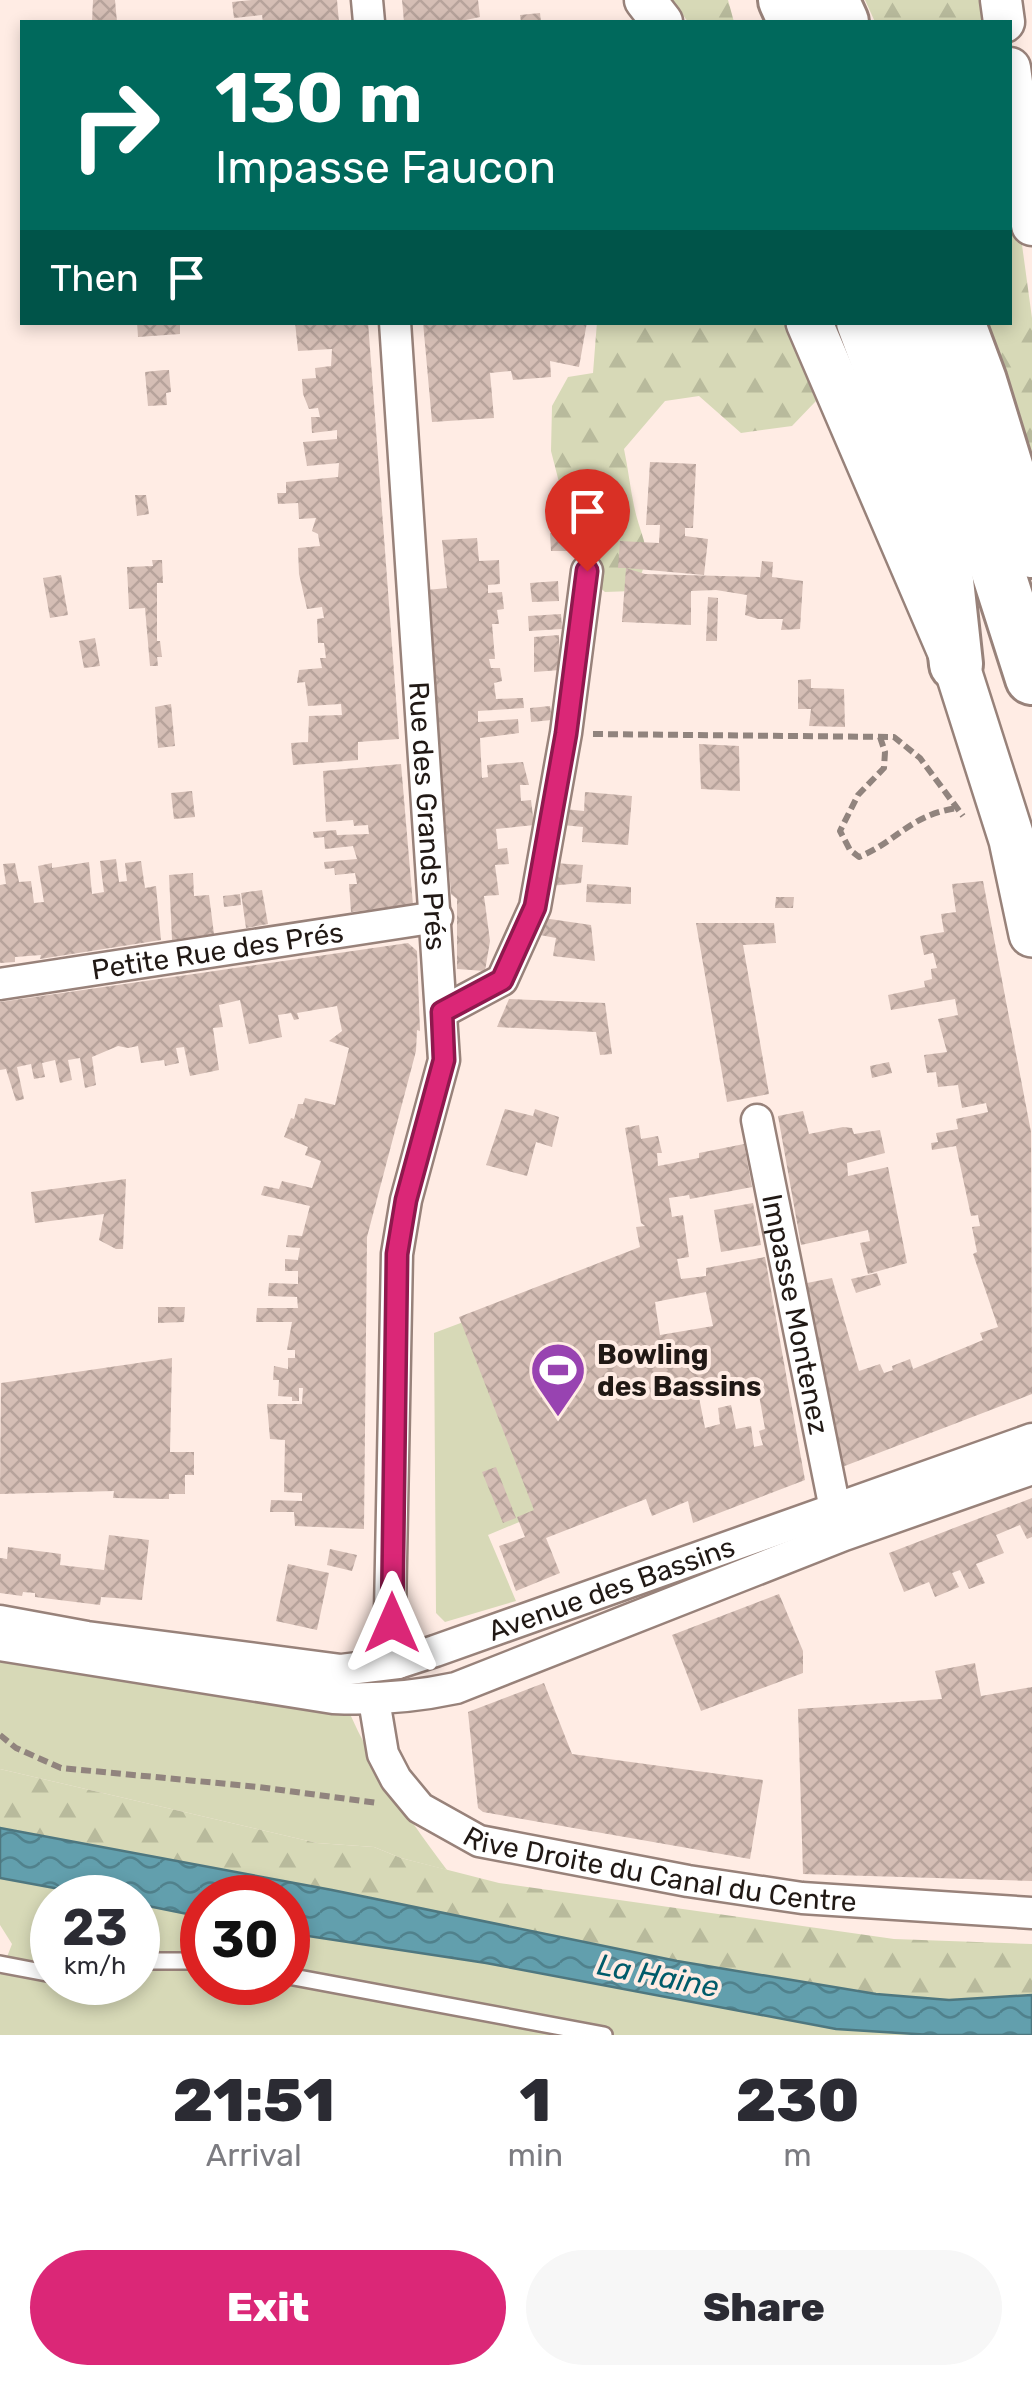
<!DOCTYPE html>
<html lang="en">
<head>
<meta charset="utf-8">
<style>
  body { margin:0; font-family:Rubik,sans-serif; background:#f7f7f7; color:#2b2b33; height:100vh; display:flex; flex-direction:column; font-size:38px; white-space:nowrap }
  * { box-sizing:border-box; margin:0 }
  p { font-size:32px; color:#7c7c81 }
  .icon { flex:none; width:55px; height:55px; fill:none; stroke:currentColor; stroke-width:2; stroke-linecap:round; stroke-linejoin:round }
  .map { position:relative; height:2035px; overflow:hidden }
  .sheet { display:flex; flex-direction:column; background:#fff; flex:1 }
  .sheet>* { flex:none }
  .banner { position:absolute; left:20px; top:20px; width:992px; height:305px; border-radius:0px; box-shadow:0 5px 15px #0003; background:#00695c; color:#fff; overflow:hidden }
  .speed { position:absolute; left:30px; top:1875px; display:flex; gap:20px; font-size:50px; font-weight:700; text-align:center }
  .speed>* { display:grid; place-content:center; width:130px; height:130px; border-radius:50%; background:#fff; box-shadow:0 5px 15px #0003; line-height:1 }
  .speed small { font-size:25px; font-weight:400 }
  .speed .limit { border:15px solid #d22; background:#fff; color:#111 }
  .pin { position:absolute; display:grid; place-items:center; width:85px; height:85px; color:#fff; margin:-102px -42px; border-radius:50% 50% 50% 0; rotate:-45deg; box-shadow:0 0 10px #0007 }
  .pin .icon { rotate:45deg }
  .me { position:absolute; width:110px; margin:-55px; rotate:0deg; stroke-linejoin:round; filter:drop-shadow(0 0 8px #0008) }
  .turn { display:flex; align-items:center; gap:35px; height:210px; padding:0 30px; font-size:45px }
  .turn .icon { width:130px; height:130px; stroke-width:2.5 }
  .turn b { display:block; font-size:70px; line-height:85px }
  .then { display:flex; align-items:center; height:95px; padding:0 30px; background:#0003; gap:20px; font-size:38px }
  .eta { display:flex; justify-content:space-evenly; align-items:center; height:170px; text-align:center }
  .eta b { font-size:60px; font-weight:800; line-height:70px }
  .button { display:flex; gap:20px; margin-top:auto; padding:20px 30px }
  .button a { flex:1; height:115px; border-radius:60px; background:#db2777; color:#fff; font-size:40px; font-weight:800; line-height:115px; text-align:center }
  .button a+a { background:#f7f7f7; color:#2b2b33 }
  .map>svg:first-child { display:block }
</style>
</head>
<body>
<div class="map">
<svg width="1032" height="2035" viewBox="0 0 1032 2035">
  <defs>
    <pattern id="forest-firs" width="22" height="20" patternUnits="userSpaceOnUse" patternTransform="scale(2.5)"><rect width="22" height="20" fill="#d7d9b7"/><path d="M5 1l3.5 6h-7zM16 11l3.5 6h-7z" fill="#b8ba9c"/></pattern>
    <pattern id="water-waves" width="16" height="10" patternUnits="userSpaceOnUse" patternTransform="scale(2.5)"><rect width="16" height="10" fill="#629fad"/><path d="M0 5q4-4 8 0t8 0" fill="none" stroke="#50818c"/></pattern>
    <pattern id="building-cross-hatch" width="8" height="8" patternUnits="userSpaceOnUse" patternTransform="scale(2.5)"><rect width="8" height="8" fill="#d5beb5"/><path d="M0 0l8 8M0 8l8-8" fill="none" stroke="#b7a39b"/></pattern>
  </defs>
  <rect width="100%" height="100%" fill="#ffece4"/>
  <g fill="#d7d9b7">
    <polygon points="466,1321 541,1513 488,1535 516,1601 445,1622 436,1613 434,1333"/>
    <path d="M0,1656L206,1694L350,1714C375,1770 410,1821 447,1870L401,1858L374,1847L317,1843L0,1769Z"/>
    <polygon points="0,1878 103,1897 52,1898 52,1982 138,1982 138,1904 202,1917 202,1982 288,1982 288,1933 486,1963 836,2029 930,2035 0,2035 0,1975 12,1944 0,1925"/>
  </g>
  <g fill="url(#forest-firs)">
    <polygon points="672,0 728,0 734,22 688,22"/>
    <polygon points="865,0 989,0 992,22 875,22"/>
    <polygon points="1010,157 1032,318 1032,465 985,323 1010,322"/>
    <path d="M597,322L784,323L816,401L792,426L741,433L699,396L665,401L624,449C628,468 630,487 634,506C643,547 656,549 633,591L605,592L582,572L551,451L552,406L568,377L593,373Z"/>
    <polygon points="0,1769 317,1843 374,1847 401,1858 499,1883 894,1939 1032,1944 1032,1995 949,2000 876,1994 677,1961 0,1829"/>
  </g>
  <polygon fill="url(#water-waves)" stroke="#4e777f" stroke-width="2.5" points="0,1828 332,1890 677,1961 876,1994 949,2000 1032,1995 1032,2035 931,2035 836,2029 486,1963 288,1933 288,1898 202,1898 202,1917 138,1904 138,1898 103,1897 0,1878"/>
  <g fill="url(#building-cross-hatch)" fill-rule="evenodd">
    <polygon points="93,0 115,0 117,22 92,22"/>
    <polygon points="252,0 337,0 339,22 263,22 262,15 234,18 232,2"/>
    <polygon points="402,0 478,0 480,17 456,22 404,22"/>
    <polygon points="540,13 541,22 521,22 520,15"/>
    <polygon points="137,322 180,322 180,334 138,337"/>
    <polygon points="295,322 368,322 399,739 358,742 358,760 293,765 291,743 308,742 309,716 342,715 341,704 308,706 305,682 297,683 299,670 322,668 320,658 326,658 324,643 318,643 317,619 324,618 322,607 307,609 299,574 298,548 320,546 318,534 312,531 316,518 299,519 298,503 278,504 277,493 286,493 286,482 338,477 339,463 307,466 303,442 337,439 337,430 312,433 311,417 320,417 318,408 309,409 303,394 302,379 316,378 315,368 331,366 332,349 298,351"/>
    <polygon points="423,322 587,322 579,367 550,361 551,377 513,380 511,371 490,373 494,418 432,422"/>
    <polygon points="164,370 169,370 171,392 166,393 167,405 148,406 145,372"/>
    <polygon points="650,462 696,464 693,528 685,528 685,536 708,539 704,575 626,568 645,574 760,577 762,561 773,562 772,577 803,581 800,629 781,630 783,619 758,619 745,615 747,595 716,590 691,591 691,625 622,622 626,568 618,568 620,541 659,543 660,525 646,525"/>
    <polygon points="135,495 146,495 149,514 137,516"/>
    <polygon points="565,532 567,551 551,551 550,533"/>
    <polygon points="477,538 479,561 499,560 500,584 488,585 488,593 502,592 504,609 497,610 499,624 492,624 495,659 489,659 491,668 500,668 502,681 494,683 496,699 523,698 524,708 478,711 478,722 518,719 519,733 480,738 482,778 488,777 487,765 523,762 529,785 520,785 521,801 531,800 534,825 496,829 498,849 507,848 509,864 495,865 499,895 484,896 490,941 485,971 457,969 457,899 451,894 427,590 447,588 442,540"/>
    <polygon points="152,560 162,560 163,583 157,583 157,641 160,641 162,657 157,657 158,666 150,666 145,608 129,609 127,567 153,566"/>
    <polygon points="61,575 68,615 50,618 43,578"/>
    <polygon points="558,581 559,601 532,602 530,583"/>
    <polygon points="708,597 718,598 717,641 706,641"/>
    <polygon points="561,614 562,629 529,631 528,616"/>
    <polygon points="559,635 560,670 534,672 534,637"/>
    <polygon points="95,638 100,666 84,668 79,641"/>
    <polygon points="811,679 811,688 844,689 845,727 809,726 811,709 798,709 798,680"/>
    <polygon points="171,704 175,746 158,748 155,707"/>
    <polygon points="550,706 552,720 531,722 530,708"/>
    <polygon points="699,744 739,746 740,791 701,789"/>
    <polygon points="401,764 413,905 351,912 349,884 357,884 355,873 335,875 334,868 325,869 324,862 357,859 353,846 325,849 324,837 314,838 313,832 336,830 337,835 369,834 368,825 354,826 353,820 326,822 323,771"/>
    <polygon points="192,791 195,817 174,819 171,793"/>
    <polygon points="585,792 632,796 628,845 582,842 583,827 563,825 564,809 584,811"/>
    <polygon points="116,859 119,882 127,881 125,863 141,861 145,888 156,886 161,940 40,959 41,955 15,957 15,962 0,963 0,885 6,884 3,864 15,863 19,882 31,881 34,903 44,902 38,866 52,863 52,868 89,862 92,894 104,892 100,861"/>
    <polygon points="554,863 583,865 581,883 550,886"/>
    <polygon points="193,873 194,896 209,895 214,934 172,940 169,875"/>
    <polygon points="983,881 1031,1132 1032,1394 842,1467 807,1283 832,1278 859,1371 880,1364 884,1373 893,1370 892,1366 910,1359 913,1369 983,1340 980,1333 998,1327 973,1254 977,1252 972,1227 980,1226 978,1215 971,1216 956,1146 932,1150 931,1143 938,1142 936,1133 958,1129 956,1119 988,1112 986,1103 962,1108 958,1085 938,1087 936,1072 927,1073 924,1055 947,1052 938,1019 958,1015 955,999 891,1010 888,995 925,987 924,981 932,979 931,969 937,968 933,953 924,955 920,936 944,932 941,914 956,912 952,884"/>
    <polygon points="587,884 631,887 631,904 586,902"/>
    <polygon points="262,890 268,924 246,928 241,893"/>
    <polygon points="240,894 241,905 224,907 223,896"/>
    <polygon points="776,897 794,897 793,908 775,908"/>
    <polygon points="543,918 591,925 595,961 553,956 556,938 540,935"/>
    <polygon points="696,923 774,923 776,943 743,945 769,1094 727,1102"/>
    <polygon points="408,943 417,951 420,1031 417,1030 416,1051 367,1237 364,1529 295,1526 294,1512 270,1512 271,1500 302,1501 302,1493 284,1492 285,1440 270,1439 267,1404 302,1404 303,1388 299,1388 299,1401 292,1401 292,1397 278,1396 279,1380 273,1380 274,1366 288,1369 288,1358 295,1358 295,1350 287,1350 292,1322 256,1322 257,1308 298,1308 297,1297 268,1296 269,1283 298,1284 298,1271 285,1271 285,1259 298,1260 300,1248 286,1247 288,1235 302,1236 310,1206 261,1195 264,1186 279,1189 282,1181 312,1188 321,1161 305,1155 308,1147 284,1137 291,1118 294,1119 298,1104 303,1104 305,1098 335,1105 349,1048 329,1041 342,1031 337,1006 297,1013 299,1019 294,1020 291,1013 278,1015 282,1037 249,1044 240,1000 219,1005 223,1027 213,1028 219,1070 190,1076 184,1047 176,1048 179,1063 165,1066 164,1060 141,1063 138,1046 128,1048 118,1046 92,1057 96,1085 85,1088 80,1058 68,1060 72,1080 60,1083 55,1060 42,1063 45,1077 34,1079 31,1064 17,1067 24,1099 16,1101 6,1069 0,1070 0,1002"/>
    <polygon points="509,999 605,1003 612,1054 600,1055 596,1032 497,1027"/>
    <polygon points="889,1062 892,1073 872,1078 870,1066"/>
    <polygon points="505,1109 533,1116 535,1109 559,1117 552,1147 536,1142 527,1176 486,1165"/>
    <polygon points="803,1111 809,1134 843,1127 852,1128 854,1134 880,1130 885,1153 847,1163 848,1176 888,1167 907,1263 868,1274 860,1243 870,1241 868,1230 801,1245 778,1116"/>
    <path d="M639,1125L641,1139L658,1136L662,1153H657L658,1166L699,1158V1153L744,1144L752,1187L690,1199L689,1195L669,1198L672,1217L683,1215L689,1257L677,1259L681,1279L706,1276V1268L765,1257L805,1480L693,1523L688,1501L652,1516L646,1499L546,1538L560,1573L516,1591L499,1546L525,1537L517,1517L534,1510L459,1317L640,1247L636,1227L645,1226L641,1223L625,1128ZM706,1292L713,1326L660,1335L655,1302ZM726,1381L730,1400L759,1395L765,1429L759,1431L763,1445L754,1447L751,1426L736,1429L731,1405L718,1408L720,1424L705,1428L697,1387Z"/>
    <polygon points="126,1179 123,1249 116,1249 99,1240 104,1214 35,1223 31,1192"/>
    <polygon points="753,1203 761,1245 721,1252 714,1210"/>
    <polygon points="877,1273 881,1285 856,1293 851,1279"/>
    <polygon points="158,1307 185,1307 184,1322 158,1323"/>
    <polygon points="172,1358 170,1452 194,1452 194,1475 185,1475 185,1494 169,1494 169,1499 113,1498 114,1491 0,1494 1,1383"/>
    <polygon points="496,1467 516,1518 503,1523 482,1472"/>
    <polygon points="1032,1498 1032,1537 1027,1539 1020,1525 996,1535 1004,1553 976,1564 985,1583 969,1589 960,1570 952,1573 959,1587 935,1597 929,1582 904,1592 889,1553"/>
    <polygon points="109,1535 149,1540 142,1600 101,1597 100,1605 35,1597 35,1593 23,1592 22,1596 0,1593 0,1558 7,1559 8,1547 61,1554 60,1565 104,1570"/>
    <polygon points="330,1549 357,1555 352,1571 327,1565"/>
    <polygon points="288,1564 329,1573 317,1630 276,1621"/>
    <polygon points="779,1594 803,1651 803,1673 701,1711 672,1635"/>
    <polygon points="975,1663 981,1696 1032,1687 1032,1881 803,1874 798,1709 942,1699 935,1671"/>
    <polygon points="544,1683 572,1754 763,1780 750,1859 483,1812 478,1808 468,1712"/>
  </g>
  <g fill="none" stroke-linecap="round" stroke-linejoin="round">
    <g stroke="#98827a" stroke-width="20">
      <g id="lane">
        <polyline points="138,1961 202,1961"/>
        <polyline points="0,1964 52,1974"/>
        <polyline points="288,1976 604,2035"/>
      </g>
    </g>
    <g stroke="#98827a" stroke-width="35">
      <g id="street">
        <polyline points="367,0 369,22"/>
        <path id="s1" d="M395,322L444,1060L406,1200L397,1254L390,1612L398,1663"/>
        <path id="s2" d="M0,984L437,917"/>
        <polyline points="442,1012 502,980 535,907 566,733 587,571"/>
        <path id="s3" d="M757,1120L835,1509"/>
        <path id="s4" d="M0,1621L87,1637L341,1670L398,1663L435,1651L1032,1439"/>
        <path d="M0,1645L333,1698C375,1700 414,1697 456,1688L844,1535L1032,1469"/>
        <path id="s5" d="M374,1700L383,1754L396,1779L420,1808L479,1841L688,1881L802,1898L1032,1913"/>
      </g>
    </g>
    <g stroke="#98827a" stroke-width="45">
      <g id="secondary">
        <polyline points="645,0 662,22"/>
        <polyline points="1001,0 1004,22"/>
        <polyline points="1010,68 1032,225"/>
      </g>
    </g>
    <g stroke="#98827a" stroke-width="50">
      <polyline id="primary" points="809,322 956,664 1012,840 1032,934"/>
    </g>
    <g stroke="#98827a" stroke-width="58">
      <g id="highway">
        <polyline points="785,0 795,22"/>
        <polyline points="832,0 842,22"/>
        <polyline points="863,322 917,467 945,562 956,664"/>
        <polyline points="915,322 942,397 1032,678"/>
        <polyline points="958,322 980,381 1032,551"/>
      </g>
    </g>
    <g stroke="#91847e" stroke-width="6" stroke-dasharray="10 5" stroke-linecap="butt">
      <polyline points="593,734 894,737 920,758 963,816"/>
      <path d="M880,737L885,752L884,768L858,795L840,831L850,850L859,857C899,840 910,815 957,808"/>
      <polyline points="0,1735 16,1748 61,1768 259,1787 378,1803"/>
    </g>
    <use href="#lane" stroke="#fff" stroke-width="15"/>
    <use href="#street" stroke="#fff" stroke-width="30"/>
    <use href="#secondary" stroke="#fff" stroke-width="40"/>
    <use href="#primary" stroke="#fff" stroke-width="45"/>
    <use href="#highway" stroke="#fff" stroke-width="52"/>
  </g>
  <g fill="none" stroke-linecap="round" stroke-linejoin="round">
    <g stroke="#8e194d" stroke-width="25">
      <polyline id="route" points="392,1623 397,1254 406,1200 444,1060 442,1012 502,980 535,907 566,734 587,571"/>
    </g>
    <use href="#route" stroke="#db2777" stroke-width="18"/>
  </g>
  <defs>
    <g id="stadium-pin" transform="scale(2.875)"><path d="M0 17L-7.5 6A9.5 9.5 0 1 1 7.5 6Z" fill="#9843b1" stroke="#ffece4"/><path d="M0-5a6.5 5 0 1 0 0 10a6.5 5 0 1 0 0-10ZM-3.5-1.8h7v3.6h-7Z" fill="#fff"/></g>
  </defs>
  <g fill-rule="evenodd">
    <use href="#stadium-pin" x="558" y="1370"/>
  </g>
  <g text-anchor="middle" stroke-width="8" stroke-linejoin="round" paint-order="stroke">
    <g font-size="28" fill="#211915" stroke="#ffece4">
      <text dy="10" stroke="none"><textPath href="#s1" startOffset="495">Rue des Grands Prés</textPath></text>
      <text dy="10" stroke="none"><textPath href="#s2" startOffset="220">Petite Rue des Prés</textPath></text>
      <text dy="10" stroke="none"><textPath href="#s3" startOffset="198">Impasse Montenez</textPath></text>
      <text dy="10" stroke="none"><textPath href="#s4" startOffset="628">Avenue des Bassins</textPath></text>
      <text dy="10" stroke="none"><textPath href="#s5" startOffset="372">Rive Droite du Canal du Centre</textPath></text>
    </g>
    <g font-size="28" font-weight="bold" fill="#211915" stroke="#ffece4" text-anchor="start">
      <text x="597" y="1364">Bowling<tspan x="597" dy="32">des Bassins</tspan></text>
    </g>
    <g font-size="30" font-style="italic" fill="#005b6a" stroke="#ffece4">
      <text transform="translate(658 1976) rotate(11)" y="10">La Haine</text>
    </g>
  </g>
</svg>
<div class="speed"><div>23<small>km/h</small></div><div class="limit">30</div></div>
<div class="pin" style="left:587px;top:571px;background:#d93025"><svg class="icon" aria-label="arrive" viewBox="0 0 24 24"><path d="M6 21V4h12l-3 4 3 4H6"/></svg></div>
<svg class="me" style="left:392px;top:1623px" viewBox="-20 -20 40 40"><path d="M0-17L14 15 0 8-14 15z" fill="#db2777" stroke="#fff" stroke-width="4"/></svg>
<div class="banner">
<div class="turn"><svg class="icon" aria-label="right" viewBox="0 0 24 24"><path d="M7 20v-9h11M14 6l5 5-5 5"/></svg><div><b>130 m</b>Impasse Faucon</div></div>
<div class="then">Then<svg class="icon" aria-label="arrive" viewBox="0 0 24 24"><path d="M6 21V4h12l-3 4 3 4H6"/></svg></div>
</div>
</div>
<section class="sheet">
<div class="eta">
<div><b>21:51</b><p>Arrival</p></div>
<div><b>1</b><p>min</p></div>
<div><b>230</b><p>m</p></div>
</div>
<div class="button"><a>Exit</a><a>Share</a></div>
</section>
</body>
</html>
